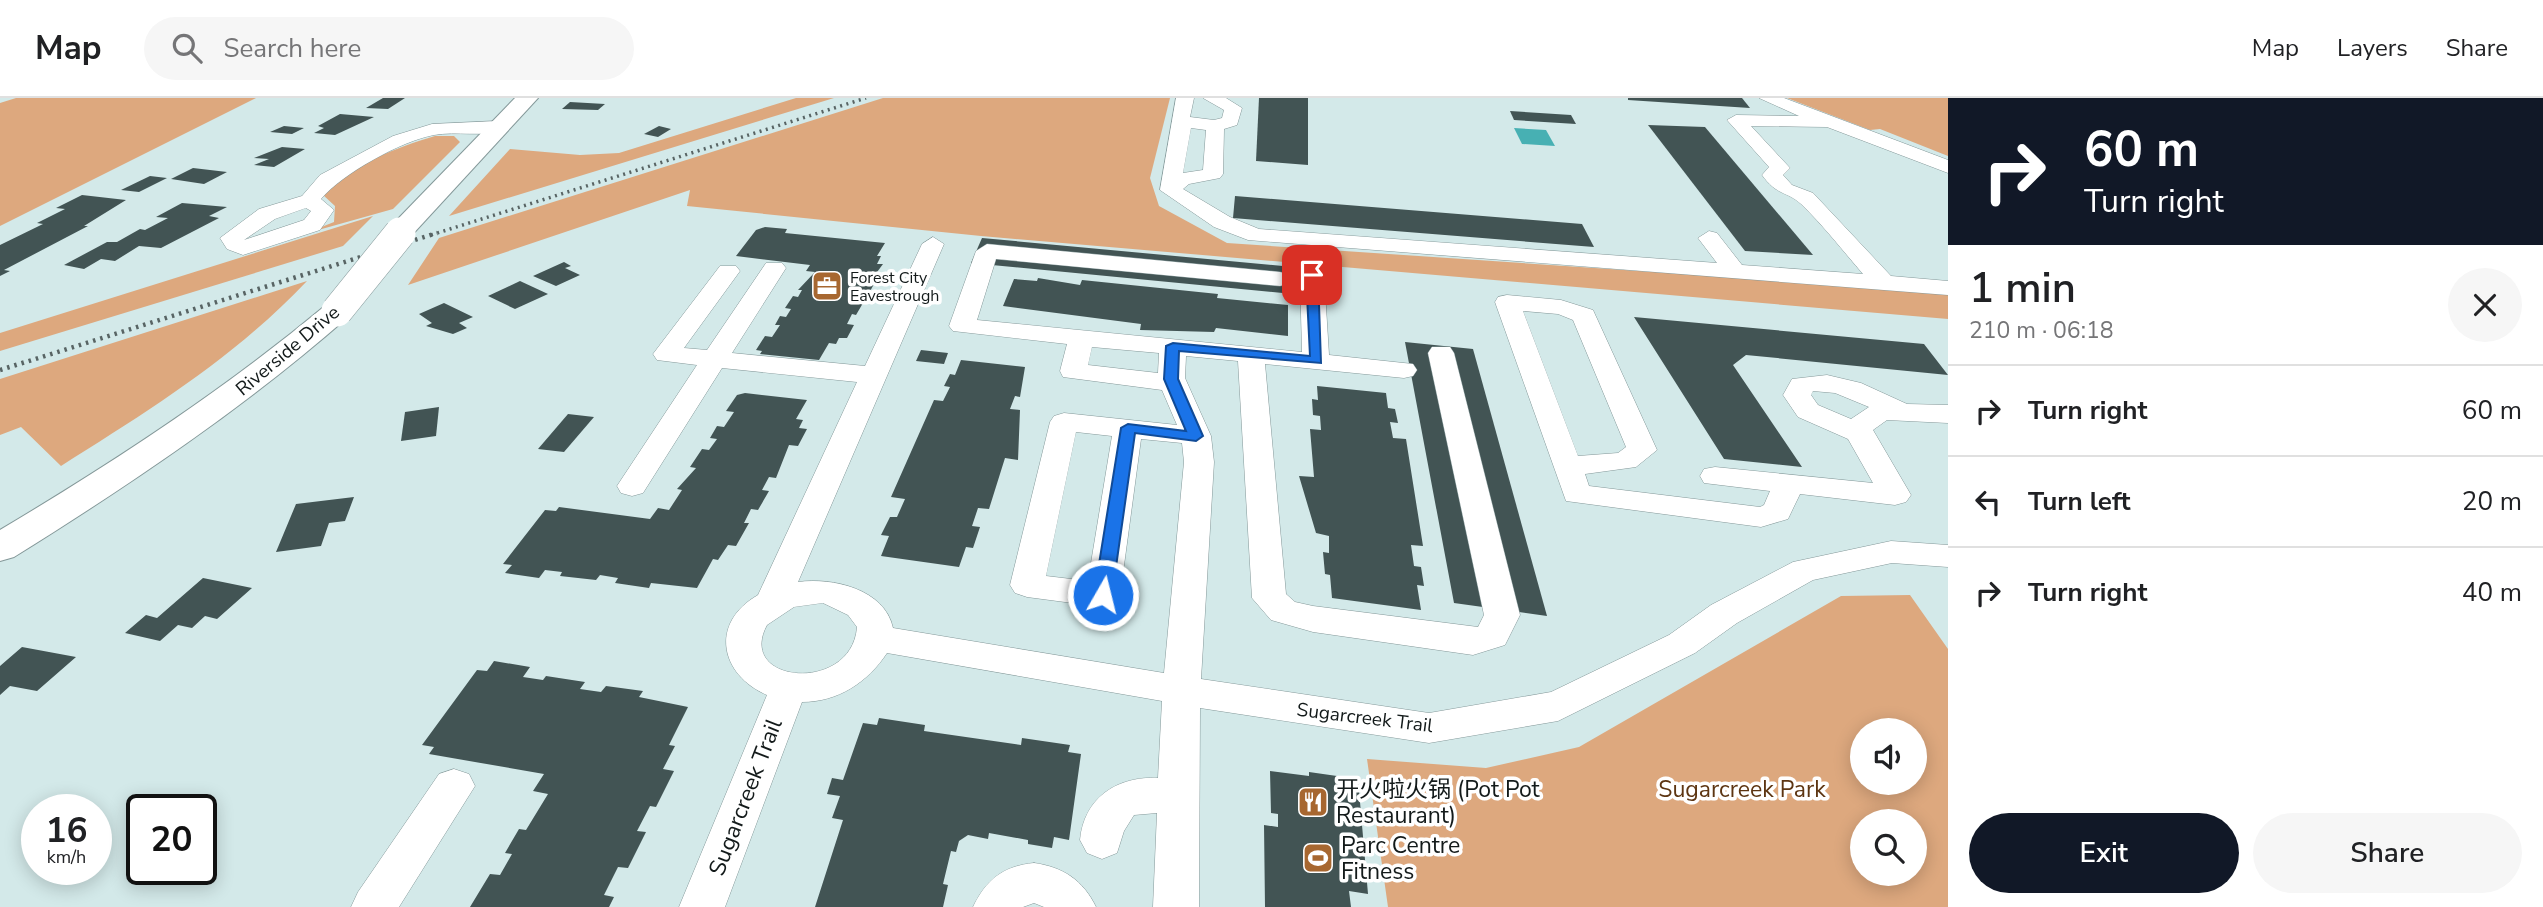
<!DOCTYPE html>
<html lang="en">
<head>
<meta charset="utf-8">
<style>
  body { margin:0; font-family:"Nunito Sans","Noto Sans SC",sans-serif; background:#f6f6f6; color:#202124; height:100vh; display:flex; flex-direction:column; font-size:26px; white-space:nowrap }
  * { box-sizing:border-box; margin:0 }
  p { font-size:23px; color:#757577 }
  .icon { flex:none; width:38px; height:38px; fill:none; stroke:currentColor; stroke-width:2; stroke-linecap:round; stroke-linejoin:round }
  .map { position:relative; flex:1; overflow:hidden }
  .side { display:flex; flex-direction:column; background:#fff; width:595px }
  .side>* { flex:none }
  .guide { background:#111827; color:#fff; overflow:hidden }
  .tools { position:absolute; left:1850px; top:620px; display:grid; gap:14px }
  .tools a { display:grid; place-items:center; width:77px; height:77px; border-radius:50%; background:#fff; box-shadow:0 4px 18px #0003; font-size:35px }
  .speed { position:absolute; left:21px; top:696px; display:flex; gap:14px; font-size:35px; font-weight:700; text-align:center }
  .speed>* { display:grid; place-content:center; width:91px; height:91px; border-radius:50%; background:#fff; box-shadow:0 4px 18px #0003; line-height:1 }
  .speed small { font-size:18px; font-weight:400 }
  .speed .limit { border:4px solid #111; border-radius:10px; background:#fff; color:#111 }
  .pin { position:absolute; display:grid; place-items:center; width:60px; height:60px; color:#fff; margin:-30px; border-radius:14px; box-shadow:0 4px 10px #0006 }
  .me { position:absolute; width:77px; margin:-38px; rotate:8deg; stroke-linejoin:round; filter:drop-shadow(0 0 5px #0008) }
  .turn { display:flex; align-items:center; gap:24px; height:147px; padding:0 21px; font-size:32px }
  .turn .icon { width:91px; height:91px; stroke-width:2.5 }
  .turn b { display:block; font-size:49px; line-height:60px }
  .round { display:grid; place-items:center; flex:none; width:74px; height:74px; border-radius:37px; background:#f6f6f6 }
  .overview { display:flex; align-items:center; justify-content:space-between; height:119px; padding:0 21px }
  h1 { font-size:42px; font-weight:600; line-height:52px }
  .primary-button { display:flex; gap:14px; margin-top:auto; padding:14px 21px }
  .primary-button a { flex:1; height:80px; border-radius:42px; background:#111827; color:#fff; font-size:28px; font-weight:600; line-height:80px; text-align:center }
  .primary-button a+a { background:#f6f6f6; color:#202124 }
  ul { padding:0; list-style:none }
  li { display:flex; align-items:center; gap:21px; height:91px; padding:0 21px; border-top:2px solid #e0e0e0 }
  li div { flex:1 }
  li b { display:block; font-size:26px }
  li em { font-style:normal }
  header { display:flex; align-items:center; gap:42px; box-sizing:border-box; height:98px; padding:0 35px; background:#fff; border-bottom:2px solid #e0e0e0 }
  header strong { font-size:33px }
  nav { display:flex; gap:38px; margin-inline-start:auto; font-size:24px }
  .search { width:490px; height:63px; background:#f6f6f6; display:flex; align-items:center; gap:18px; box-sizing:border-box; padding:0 24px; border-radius:38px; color:#757577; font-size:26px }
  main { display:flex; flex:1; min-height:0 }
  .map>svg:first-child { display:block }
</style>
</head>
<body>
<header>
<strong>Map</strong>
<div class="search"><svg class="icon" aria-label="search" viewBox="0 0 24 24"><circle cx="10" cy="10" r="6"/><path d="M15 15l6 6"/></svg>Search here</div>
<nav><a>Map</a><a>Layers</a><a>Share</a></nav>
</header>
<main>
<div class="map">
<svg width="1948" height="809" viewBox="0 0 1948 809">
  <rect width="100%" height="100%" fill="#d3e9e9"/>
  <g fill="#dda87e" fill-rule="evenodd">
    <polygon points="16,0 256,0 0,128 0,5"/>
    <polygon points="796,0 834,0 449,118 510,51 580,57 619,55"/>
    <polygon points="883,0 1170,0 1150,80 1159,108 1227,145 1948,194 1948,221 981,138 687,108 690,92 408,187 439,140"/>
    <polygon points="1787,0 1948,0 1948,58 1880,31 1870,32"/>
    <path d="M435,38H454L460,44L393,111L304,136L334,124L335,108L322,96C350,68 397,49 435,38Z"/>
    <polygon points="373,118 343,148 0,253 0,235"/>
    <path d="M307,183C234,260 150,312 61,368L21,329L0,337V281Z"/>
    <path d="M1910,497L1948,551V809H1388L1367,661L1486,670L1579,649L1841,498ZM1862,632H1914V684H1862ZM1862,723H1914V775H1862Z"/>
  </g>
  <polygon fill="#47b0b3" points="1514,30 1546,32 1555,48 1522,46"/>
  <g fill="#425454">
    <polygon points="383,0 405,0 388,11 366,10"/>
    <polygon points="1259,0 1308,0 1308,67 1256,63"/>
    <polygon points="1628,0 1742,0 1750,10 1628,2"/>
    <polygon points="570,4 605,6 598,12 562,11"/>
    <polygon points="1510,13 1571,17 1576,26 1514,22"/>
    <polygon points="340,16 374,19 335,37 314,35 324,30 318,28"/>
    <polygon points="1648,27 1705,29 1813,157 1745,153"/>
    <polygon points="284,28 304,30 292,36 270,34"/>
    <polygon points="659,28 671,31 658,39 644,36"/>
    <polygon points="282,49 305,51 274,69 254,67 269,61 254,60"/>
    <polygon points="193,70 227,74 204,86 171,81"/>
    <polygon points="150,78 167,80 139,94 121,92"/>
    <polygon points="82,97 126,102 84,128 88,128 4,172 10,173 0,178 0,147 43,126 37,125 65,111 56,110"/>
    <polygon points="1235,98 1582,126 1594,149 1233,120"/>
    <polygon points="182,105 227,109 209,118 219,120 161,150 139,148 115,163 101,161 84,171 64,167 107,144 117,144 140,131 145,132 168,120 156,119"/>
    <polygon points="765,129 787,131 785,135 885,145 877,158 881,158 877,166 883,166 869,185 874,186 868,197 862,196 858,204 863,205 856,217 852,216 847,226 854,227 847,240 839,240 836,246 829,245 819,262 760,256 762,253 756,252 765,238 772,239 780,227 775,227 780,218 786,219 791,211 785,210 793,198 798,199 802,192 798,192 815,174 806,173 810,167 736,158 756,132"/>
    <polygon points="982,140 1293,169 1293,196 971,165"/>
    <polygon points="564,164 571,168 565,170 580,177 556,188 533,178"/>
    <polygon points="1038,180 1080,187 1082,182 1218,196 1217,200 1288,207 1288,238 1216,230 1214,234 1140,232 1141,226 1003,208 1014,181 1037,183"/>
    <polygon points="520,183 548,196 515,211 488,198"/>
    <polygon points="444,205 473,219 459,225 467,230 453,236 426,228 432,225 419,216"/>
    <polygon points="1634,219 1924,246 1948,277 1746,257 1733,267 1802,369 1724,361"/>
    <polygon points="1405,244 1473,251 1547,518 1454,505"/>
    <polygon points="921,252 948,255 944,266 916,263"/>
    <polygon points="961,262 1025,269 1020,299 1015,298 1010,311 1020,312 1018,362 1005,360 989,411 978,410 972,428 980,429 973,450 966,449 959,469 881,458 889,438 881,437 890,419 897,419 905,401 891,399 934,302 943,303 950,289 944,288 950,276 955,277"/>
    <polygon points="1317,288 1386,295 1388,310 1395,311 1398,325 1390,324 1393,340 1406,341 1423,448 1411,447 1414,468 1421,469 1424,488 1417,487 1421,512 1332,500 1330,477 1325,476 1323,454 1329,455 1329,438 1316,435 1299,378 1314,379 1310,331 1321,332 1320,318 1313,317 1312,301 1318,302"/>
    <polygon points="745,295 807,302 796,321 803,322 799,330 807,331 798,348 789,347 776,380 769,379 762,392 769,393 758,412 751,411 744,425 749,425 736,448 728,447 718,462 713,461 697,490 651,485 649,490 615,485 618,480 600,477 596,482 560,478 562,474 545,472 539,480 505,475 512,467 503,466 545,412 556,413 559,409 650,421 658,410 669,412 682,392 677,391 696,370 690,369 702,351 709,352 717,341 710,340 717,328 724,329 734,314 726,313 737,297"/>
    <polygon points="439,309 436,338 401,343 405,314"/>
    <polygon points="568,316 594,319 564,354 538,351"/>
    <polygon points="354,399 345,423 329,425 321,448 276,454 296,406"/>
    <polygon points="203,480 252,490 217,521 205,518 192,530 178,527 160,543 125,535 146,517 157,520"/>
    <polygon points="22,549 76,559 37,593 10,588 0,597 0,568"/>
    <polygon points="494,563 530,569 523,579 543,582 546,578 585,584 580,591 601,594 606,588 643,593 639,599 688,609 669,647 675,648 663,671 674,673 656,709 650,708 637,733 646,734 628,770 618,769 604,797 614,799 609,809 470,809 490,776 500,777 512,756 505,755 519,731 526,732 548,696 533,693 544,676 429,656 434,649 422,647 477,572 487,573"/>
    <polygon points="879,620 925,627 924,633 1021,647 1022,640 1070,647 1068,654 1081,656 1069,742 1054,739 1052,750 1028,746 1028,742 989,735 988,741 968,737 959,743 956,754 951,753 943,786 948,787 943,809 815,809 843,722 832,720 840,698 827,696 832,680 843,682 863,625 877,627"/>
    <polygon points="1270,673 1309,678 1309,674 1358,681 1368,796 1349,793 1351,809 1265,809 1264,727 1278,729 1278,716 1271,715"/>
  </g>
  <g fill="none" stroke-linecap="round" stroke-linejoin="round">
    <g stroke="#849899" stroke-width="1">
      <g id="minor">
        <path d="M1176,0H1194L1190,19L1214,22L1222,20L1224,12L1203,0H1226L1242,10L1237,27L1224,31L1223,76L1220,80L1189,86L1183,91L1230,119L1259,131L1717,165L1698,140L1709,133L1717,135L1742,167L1863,176C1843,153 1823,127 1801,106C1787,93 1777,98 1762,77L1769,69L1727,22L1736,17L1799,18L1759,0H1784L1948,62V75L1827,29L1751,28L1790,70L1783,77L1792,87L1813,95L1891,178L1948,183V197L1248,142L1214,129L1160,92ZM1191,30L1206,32L1203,72L1183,75Z"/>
        <path d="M498,23L507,29L504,33C482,39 457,33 434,37C401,43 342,76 321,101L334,112L320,132L243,157L227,151L220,140L259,111L302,98L320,77L393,38L432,26ZM306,110L311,113L304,122L244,142L275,121Z"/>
        <path d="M933,139L944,146L798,484C832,479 885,491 893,530L1164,575L1184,364L1182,345L1141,341L1120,497L1115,506L1103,509L1027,499L1015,495L1010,487L1050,324L1054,318L1064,315L1177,327L1162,292L1063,279L1060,273L1067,246L953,233L949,228L976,153L987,146L1280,174L1288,176L1292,181L1288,186L1280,188L996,161L977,222L1302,254L1300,177L1304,172H1320L1324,177L1329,257L1413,266L1417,272L1413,278L1404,280L1265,266L1286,496L1295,504L1313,508L1478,529L1484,517L1428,255L1432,249H1450L1454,255L1520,517L1505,547L1473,557L1313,534L1271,522L1252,500L1238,263L1186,258L1185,280L1211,338L1214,364L1201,581L1429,615L1551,594L1669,537L1711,507L1793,464L1891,443L1948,447V469L1892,465L1813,482L1737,525L1695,555L1558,623L1429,645L1200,610L1199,809H1153L1157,715L1134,717L1124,733L1117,755L1102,761L1087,755L1080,742C1084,699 1118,678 1158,680L1162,603L887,555C868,584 838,604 802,604L725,809H679L767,597C720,577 709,525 758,497L857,284L722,270L643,395L632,398L621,395L617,388L697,267L657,262L653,256L720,168H736L740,173L684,250L707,252L766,165H782L786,170L732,255L865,268L922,146ZM1092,249L1159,255L1158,275L1088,267ZM1076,334L1112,338L1088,483L1046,478ZM823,505L848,517L857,529C852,596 735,586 767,527L794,509Z"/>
        <path d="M1507,197L1561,202L1593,212L1657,352L1636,369L1585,376L1589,388L1760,409L1764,407L1770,393L1704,385L1700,378L1704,371L1715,369L1873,385L1848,341L1798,319L1783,297L1792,281L1827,277L1861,285L1907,306L1948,307V325L1887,322L1873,332L1911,397L1906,404L1895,407L1800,396L1788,421L1761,429L1566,403L1495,204L1498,199ZM1523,213L1558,216L1573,222L1626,349L1618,355L1578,358ZM1813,293L1835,295L1869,309L1851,321L1818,307L1811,297Z"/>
        <polygon points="454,671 469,676 475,688 399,809 351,809 358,794 439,676"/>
        <path d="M1034,765C1063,769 1083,782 1096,809H1044L1034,805L1023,809H973C986,782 1003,768 1034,765Z"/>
      </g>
    </g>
    <g stroke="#849899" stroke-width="2">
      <g id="major">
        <polygon points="515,0 538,0 411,138 393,138 389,132 393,126"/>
        <path d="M337,204L348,207L352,213L348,219C244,310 131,386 14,459L0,463V432C114,364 224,292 326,207Z"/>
      </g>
    </g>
    <use href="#minor" fill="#fff" fill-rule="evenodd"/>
    <use href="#major" fill="#fff" fill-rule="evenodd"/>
    <polyline stroke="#586464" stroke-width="3.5" stroke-dasharray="2 4.5" stroke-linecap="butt" points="431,137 866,0"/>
    <polyline stroke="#586464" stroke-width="4.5" stroke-dasharray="2.5 5" stroke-linecap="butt" points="0,272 437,135"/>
    <g stroke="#849899" stroke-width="24" stroke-linecap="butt">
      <polyline id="major-bridge-far1" points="398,137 402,132"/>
    </g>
    <g stroke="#849899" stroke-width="32" stroke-linecap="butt">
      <polyline id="major-bridge" points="337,213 400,135"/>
    </g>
    <use href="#major-bridge-far1" stroke="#fff" stroke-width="24"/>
    <use href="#major-bridge" stroke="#fff" stroke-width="31"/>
  </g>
  <polygon fill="#1a73e8" stroke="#114b97" stroke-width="2" points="1312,174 1318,177 1321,265 1179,253 1178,281 1203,338 1196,343 1135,335 1112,497 1103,503 1097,501 1094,497 1121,330 1128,326 1186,333 1164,281 1166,248 1173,245 1310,258 1306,177"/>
  <defs>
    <g id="office-square" transform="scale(1.575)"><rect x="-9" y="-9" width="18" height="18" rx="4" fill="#a76730" stroke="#fff"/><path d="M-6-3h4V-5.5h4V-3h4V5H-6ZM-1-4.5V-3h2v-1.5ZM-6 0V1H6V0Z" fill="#fff"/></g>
    <g id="restaurant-square" transform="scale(1.575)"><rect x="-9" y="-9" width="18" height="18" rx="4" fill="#a76730" stroke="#fff"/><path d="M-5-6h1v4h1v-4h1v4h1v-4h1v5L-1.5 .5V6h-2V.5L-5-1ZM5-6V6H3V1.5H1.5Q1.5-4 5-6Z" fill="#fff"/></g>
    <g id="stadium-square" transform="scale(1.575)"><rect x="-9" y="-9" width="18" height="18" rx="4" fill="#a76730" stroke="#fff"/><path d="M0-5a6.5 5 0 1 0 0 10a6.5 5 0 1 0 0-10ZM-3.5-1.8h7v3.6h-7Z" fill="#fff"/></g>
  </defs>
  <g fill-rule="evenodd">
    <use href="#office-square" x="827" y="188"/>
    <use href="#restaurant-square" x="1313" y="704"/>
    <use href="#stadium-square" x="1318" y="760"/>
  </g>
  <g text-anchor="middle" stroke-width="7" stroke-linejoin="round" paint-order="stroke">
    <g font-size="16" fill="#131a1a" stroke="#fff" text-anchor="start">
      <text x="850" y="185">Forest City<tspan x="850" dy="18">Eavestrough</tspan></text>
    </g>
    <g font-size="19" fill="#131a1a" stroke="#fff">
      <text transform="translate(287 252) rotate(-40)" y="7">Riverside Drive</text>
      <text transform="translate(1365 619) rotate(7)" y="7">Sugarcreek Trail</text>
    </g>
    <g font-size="23" fill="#131a1a" stroke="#fff" text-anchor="start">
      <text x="1336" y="699">开火啦火锅 (Pot Pot<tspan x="1336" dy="26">Restaurant)</tspan></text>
      <text x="1341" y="755">Parc Centre<tspan x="1341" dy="26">Fitness</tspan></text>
    </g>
    <g font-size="23" fill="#5d3512" stroke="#fff">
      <text x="1742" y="699">Sugarcreek Park</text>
    </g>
    <g font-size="23" fill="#131a1a" stroke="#fff">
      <text transform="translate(745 699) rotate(-69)" y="8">Sugarcreek Trail</text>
    </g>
  </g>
</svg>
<div class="tools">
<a><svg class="icon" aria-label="sound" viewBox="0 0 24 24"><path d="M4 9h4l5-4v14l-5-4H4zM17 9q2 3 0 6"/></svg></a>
<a><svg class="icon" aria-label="search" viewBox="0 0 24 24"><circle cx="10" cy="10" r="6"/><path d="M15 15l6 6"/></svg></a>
</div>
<div class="speed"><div>16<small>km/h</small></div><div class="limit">20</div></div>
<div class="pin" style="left:1312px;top:177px;background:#d93025"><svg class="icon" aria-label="arrive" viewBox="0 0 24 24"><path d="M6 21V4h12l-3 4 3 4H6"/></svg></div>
<svg class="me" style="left:1103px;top:497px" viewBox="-20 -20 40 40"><circle r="17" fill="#1a73e8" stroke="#fff" stroke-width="3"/><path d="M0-11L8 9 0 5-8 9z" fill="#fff"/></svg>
</div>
<section class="side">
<div class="guide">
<div class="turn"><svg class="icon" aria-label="right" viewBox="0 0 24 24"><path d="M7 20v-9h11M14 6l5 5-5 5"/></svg><div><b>60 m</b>Turn right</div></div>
</div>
<div class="overview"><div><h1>1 min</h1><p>210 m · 06:18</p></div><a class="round"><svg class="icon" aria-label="close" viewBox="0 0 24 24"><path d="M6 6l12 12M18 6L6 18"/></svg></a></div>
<ul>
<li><svg class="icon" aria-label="right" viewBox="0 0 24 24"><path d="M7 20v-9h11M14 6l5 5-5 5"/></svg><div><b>Turn right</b></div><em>60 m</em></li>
<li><svg class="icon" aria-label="left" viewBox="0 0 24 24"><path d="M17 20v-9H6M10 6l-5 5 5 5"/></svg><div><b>Turn left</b></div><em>20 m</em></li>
<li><svg class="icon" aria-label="right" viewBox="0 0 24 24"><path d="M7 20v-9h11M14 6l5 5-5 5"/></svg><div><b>Turn right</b></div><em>40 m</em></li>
</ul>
<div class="primary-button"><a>Exit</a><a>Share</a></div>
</section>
</main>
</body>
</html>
